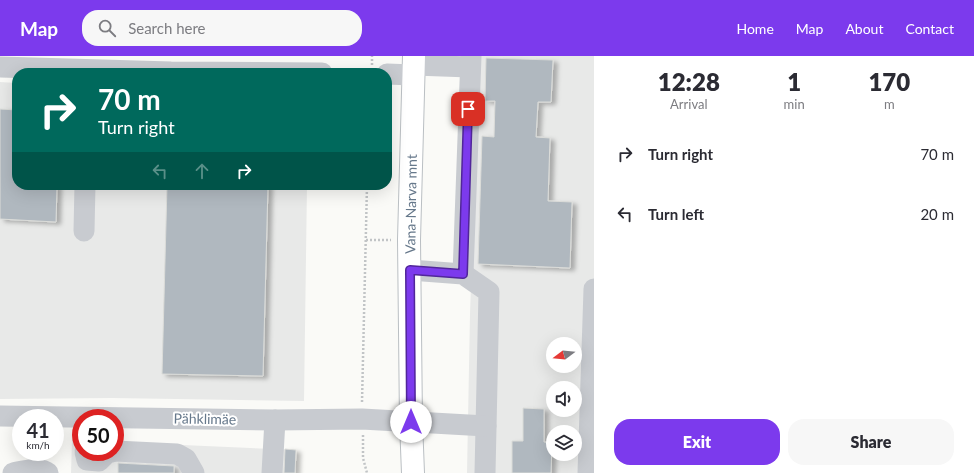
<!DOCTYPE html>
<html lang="en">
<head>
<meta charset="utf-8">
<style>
  body { margin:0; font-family:Lato,sans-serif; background:#f7f7f7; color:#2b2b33; height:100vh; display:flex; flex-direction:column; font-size:15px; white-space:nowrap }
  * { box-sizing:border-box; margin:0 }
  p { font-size:13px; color:#7c7c81 }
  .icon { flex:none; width:22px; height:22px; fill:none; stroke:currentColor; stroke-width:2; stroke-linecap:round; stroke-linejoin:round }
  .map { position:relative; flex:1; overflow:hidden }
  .panel { display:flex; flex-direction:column; background:#fff; width:380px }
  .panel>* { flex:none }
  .banner { position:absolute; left:12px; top:12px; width:380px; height:122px; border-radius:16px; box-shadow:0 4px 16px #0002; background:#00695c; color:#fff; overflow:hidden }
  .needle { width:26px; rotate:254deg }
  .tools { position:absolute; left:546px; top:281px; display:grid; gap:8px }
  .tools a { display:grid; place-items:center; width:36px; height:36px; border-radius:50%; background:#fff; box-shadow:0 4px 16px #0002; font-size:20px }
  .speed { position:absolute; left:12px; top:353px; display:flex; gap:8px; font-size:20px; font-weight:700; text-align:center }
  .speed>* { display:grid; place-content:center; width:52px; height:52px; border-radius:50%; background:#fff; box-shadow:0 4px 16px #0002; line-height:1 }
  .speed small { font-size:10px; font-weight:400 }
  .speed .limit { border:6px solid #d22; background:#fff; color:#111 }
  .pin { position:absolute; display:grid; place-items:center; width:34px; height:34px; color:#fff; margin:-17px; border-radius:8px; box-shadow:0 2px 6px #0006 }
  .me { position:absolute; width:44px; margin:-22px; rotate:0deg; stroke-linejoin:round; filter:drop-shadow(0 0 3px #0008) }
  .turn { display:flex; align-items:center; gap:14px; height:84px; padding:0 20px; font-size:18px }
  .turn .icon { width:52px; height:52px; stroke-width:2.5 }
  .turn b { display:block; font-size:28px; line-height:34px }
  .lanes { display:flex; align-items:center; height:38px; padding:0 20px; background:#0003; justify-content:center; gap:20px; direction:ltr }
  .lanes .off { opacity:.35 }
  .eta { display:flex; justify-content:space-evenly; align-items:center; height:68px; text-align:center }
  .eta b { font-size:24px; font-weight:800; line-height:28px }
  .action { display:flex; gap:8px; margin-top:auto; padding:8px 20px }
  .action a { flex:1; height:46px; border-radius:16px; background:#7c3aed; color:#fff; font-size:16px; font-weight:800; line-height:46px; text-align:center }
  .action a+a { background:#f7f7f7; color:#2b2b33 }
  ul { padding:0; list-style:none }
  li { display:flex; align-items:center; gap:12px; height:60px; padding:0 20px }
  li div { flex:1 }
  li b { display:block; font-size:15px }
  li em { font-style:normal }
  header { display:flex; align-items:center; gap:24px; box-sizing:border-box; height:56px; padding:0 20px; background:#7c3aed; color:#fff }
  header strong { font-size:19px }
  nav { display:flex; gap:22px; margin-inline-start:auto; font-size:14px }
  .search { width:280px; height:36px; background:#f7f7f7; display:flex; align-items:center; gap:10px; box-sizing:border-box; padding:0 14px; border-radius:16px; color:#7c7c81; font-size:15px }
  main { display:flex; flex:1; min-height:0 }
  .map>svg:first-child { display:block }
</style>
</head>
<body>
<header>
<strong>Map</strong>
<div class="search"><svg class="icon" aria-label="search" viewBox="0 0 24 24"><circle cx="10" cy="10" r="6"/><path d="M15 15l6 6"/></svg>Search here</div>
<nav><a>Home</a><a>Map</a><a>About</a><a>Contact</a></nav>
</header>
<main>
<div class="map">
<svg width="594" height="417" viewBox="0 0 594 417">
  <defs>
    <filter id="shadow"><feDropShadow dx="4.5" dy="2.5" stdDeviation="2" flood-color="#0004"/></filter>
  </defs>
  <rect width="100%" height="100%" fill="#fafaf7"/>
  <g fill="#e8e9e8" fill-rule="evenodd">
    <path d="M479,0H594V417H467L470,258ZM553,288H575V310H553ZM553,332H575V354H553ZM553,376H575V398H553Z"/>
    <polygon points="0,26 17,27 17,129 307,129 304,345 112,342 0,343"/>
    <polygon points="72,384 81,384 81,396 115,396 115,386 296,394 295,417 71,417"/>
  </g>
  <g fill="#b0b8bf" stroke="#dbdcd9" filter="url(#shadow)">
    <polygon points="486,2 553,4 551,46 538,46 536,81 550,82 548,145 572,146 570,212 478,208 482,80 494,81 495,45 485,45"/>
    <polygon points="0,53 17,54 17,129 57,129 56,166 0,163"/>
    <polygon points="167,129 268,129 263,320 162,318"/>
    <polygon points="523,352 544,353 544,386 552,387 551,417 512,417 512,385 523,385"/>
    <polygon points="285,393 296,394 295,417 284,417"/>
    <polygon points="118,407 174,410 174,417 118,417"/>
  </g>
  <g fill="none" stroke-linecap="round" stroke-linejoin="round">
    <g stroke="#babfc3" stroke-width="24">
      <polyline id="major" points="413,417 411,366 409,184 414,0"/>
    </g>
    <g stroke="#c1c4c6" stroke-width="2.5" stroke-dasharray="2 2" stroke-linecap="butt">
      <polyline points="372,9 372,0"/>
      <polyline points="366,184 391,184"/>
      <polyline points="362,346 367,129"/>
      <polyline points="363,379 363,402 367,417"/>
    </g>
    <g stroke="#c8cbd0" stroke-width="21">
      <polyline points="414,9 470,11"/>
      <polyline points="0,11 171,16 322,17"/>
      <polyline points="387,18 413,19"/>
      <polyline points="84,175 85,129"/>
      <polyline points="410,214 463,218 489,236 485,417"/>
      <polyline points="463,218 471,0"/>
      <polyline points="0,360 275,364 362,363 486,370"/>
      <polyline points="115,395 177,398 186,403 194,417"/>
      <polyline points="85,396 87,404 99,405 107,397 112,396"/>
      <path d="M13,417C23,415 40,410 48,417"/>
      <polyline points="272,417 275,364"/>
      <polyline points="588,417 594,233"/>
    </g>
    <use href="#major" stroke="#fff" stroke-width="22"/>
  </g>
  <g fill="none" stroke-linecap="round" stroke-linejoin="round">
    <g stroke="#51269a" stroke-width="10">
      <polyline id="route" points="411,366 410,214 463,218 468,53"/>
    </g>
    <use href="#route" stroke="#7c3aed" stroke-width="7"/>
  </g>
  <g text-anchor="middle" stroke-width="4" stroke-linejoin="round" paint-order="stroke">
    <g font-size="14" fill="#66788b" stroke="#fff">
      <text transform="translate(411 148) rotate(-89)" y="5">Vana-Narva mnt</text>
      <text transform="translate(205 363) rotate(1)" y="5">Pähklimäe</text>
    </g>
  </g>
</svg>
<div class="tools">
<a><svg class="needle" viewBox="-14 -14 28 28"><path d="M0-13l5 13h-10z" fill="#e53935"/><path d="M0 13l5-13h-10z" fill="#7c7c81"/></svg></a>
<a><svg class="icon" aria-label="sound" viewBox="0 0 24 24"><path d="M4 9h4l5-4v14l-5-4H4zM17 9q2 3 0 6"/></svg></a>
<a><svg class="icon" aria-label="layers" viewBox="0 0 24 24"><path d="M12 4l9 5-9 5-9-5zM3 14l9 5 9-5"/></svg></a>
</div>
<div class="speed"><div>41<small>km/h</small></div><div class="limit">50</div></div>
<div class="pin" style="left:468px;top:53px;background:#d93025"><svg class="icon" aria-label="arrive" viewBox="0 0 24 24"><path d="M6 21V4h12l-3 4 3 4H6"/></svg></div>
<svg class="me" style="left:411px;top:366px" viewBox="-20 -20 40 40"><circle r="19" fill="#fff"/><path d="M0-13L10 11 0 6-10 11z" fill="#7c3aed"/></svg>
<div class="banner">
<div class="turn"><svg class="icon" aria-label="right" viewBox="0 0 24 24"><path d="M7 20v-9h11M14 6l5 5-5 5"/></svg><div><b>70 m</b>Turn right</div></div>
<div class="lanes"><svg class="icon off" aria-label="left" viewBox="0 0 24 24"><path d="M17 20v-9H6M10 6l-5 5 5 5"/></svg><svg class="icon off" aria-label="ahead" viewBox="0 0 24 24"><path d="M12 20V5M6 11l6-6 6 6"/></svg><svg class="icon" aria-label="right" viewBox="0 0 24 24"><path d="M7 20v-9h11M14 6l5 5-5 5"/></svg></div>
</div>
</div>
<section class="panel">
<div class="eta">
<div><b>12:28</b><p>Arrival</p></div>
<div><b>1</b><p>min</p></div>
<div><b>170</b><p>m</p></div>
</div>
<ul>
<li><svg class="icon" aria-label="right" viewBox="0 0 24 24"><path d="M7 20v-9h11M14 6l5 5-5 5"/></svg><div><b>Turn right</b></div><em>70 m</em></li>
<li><svg class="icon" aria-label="left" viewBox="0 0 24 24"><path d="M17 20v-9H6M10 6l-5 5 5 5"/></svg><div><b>Turn left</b></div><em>20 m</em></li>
</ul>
<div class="action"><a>Exit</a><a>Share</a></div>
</section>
</main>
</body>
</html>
